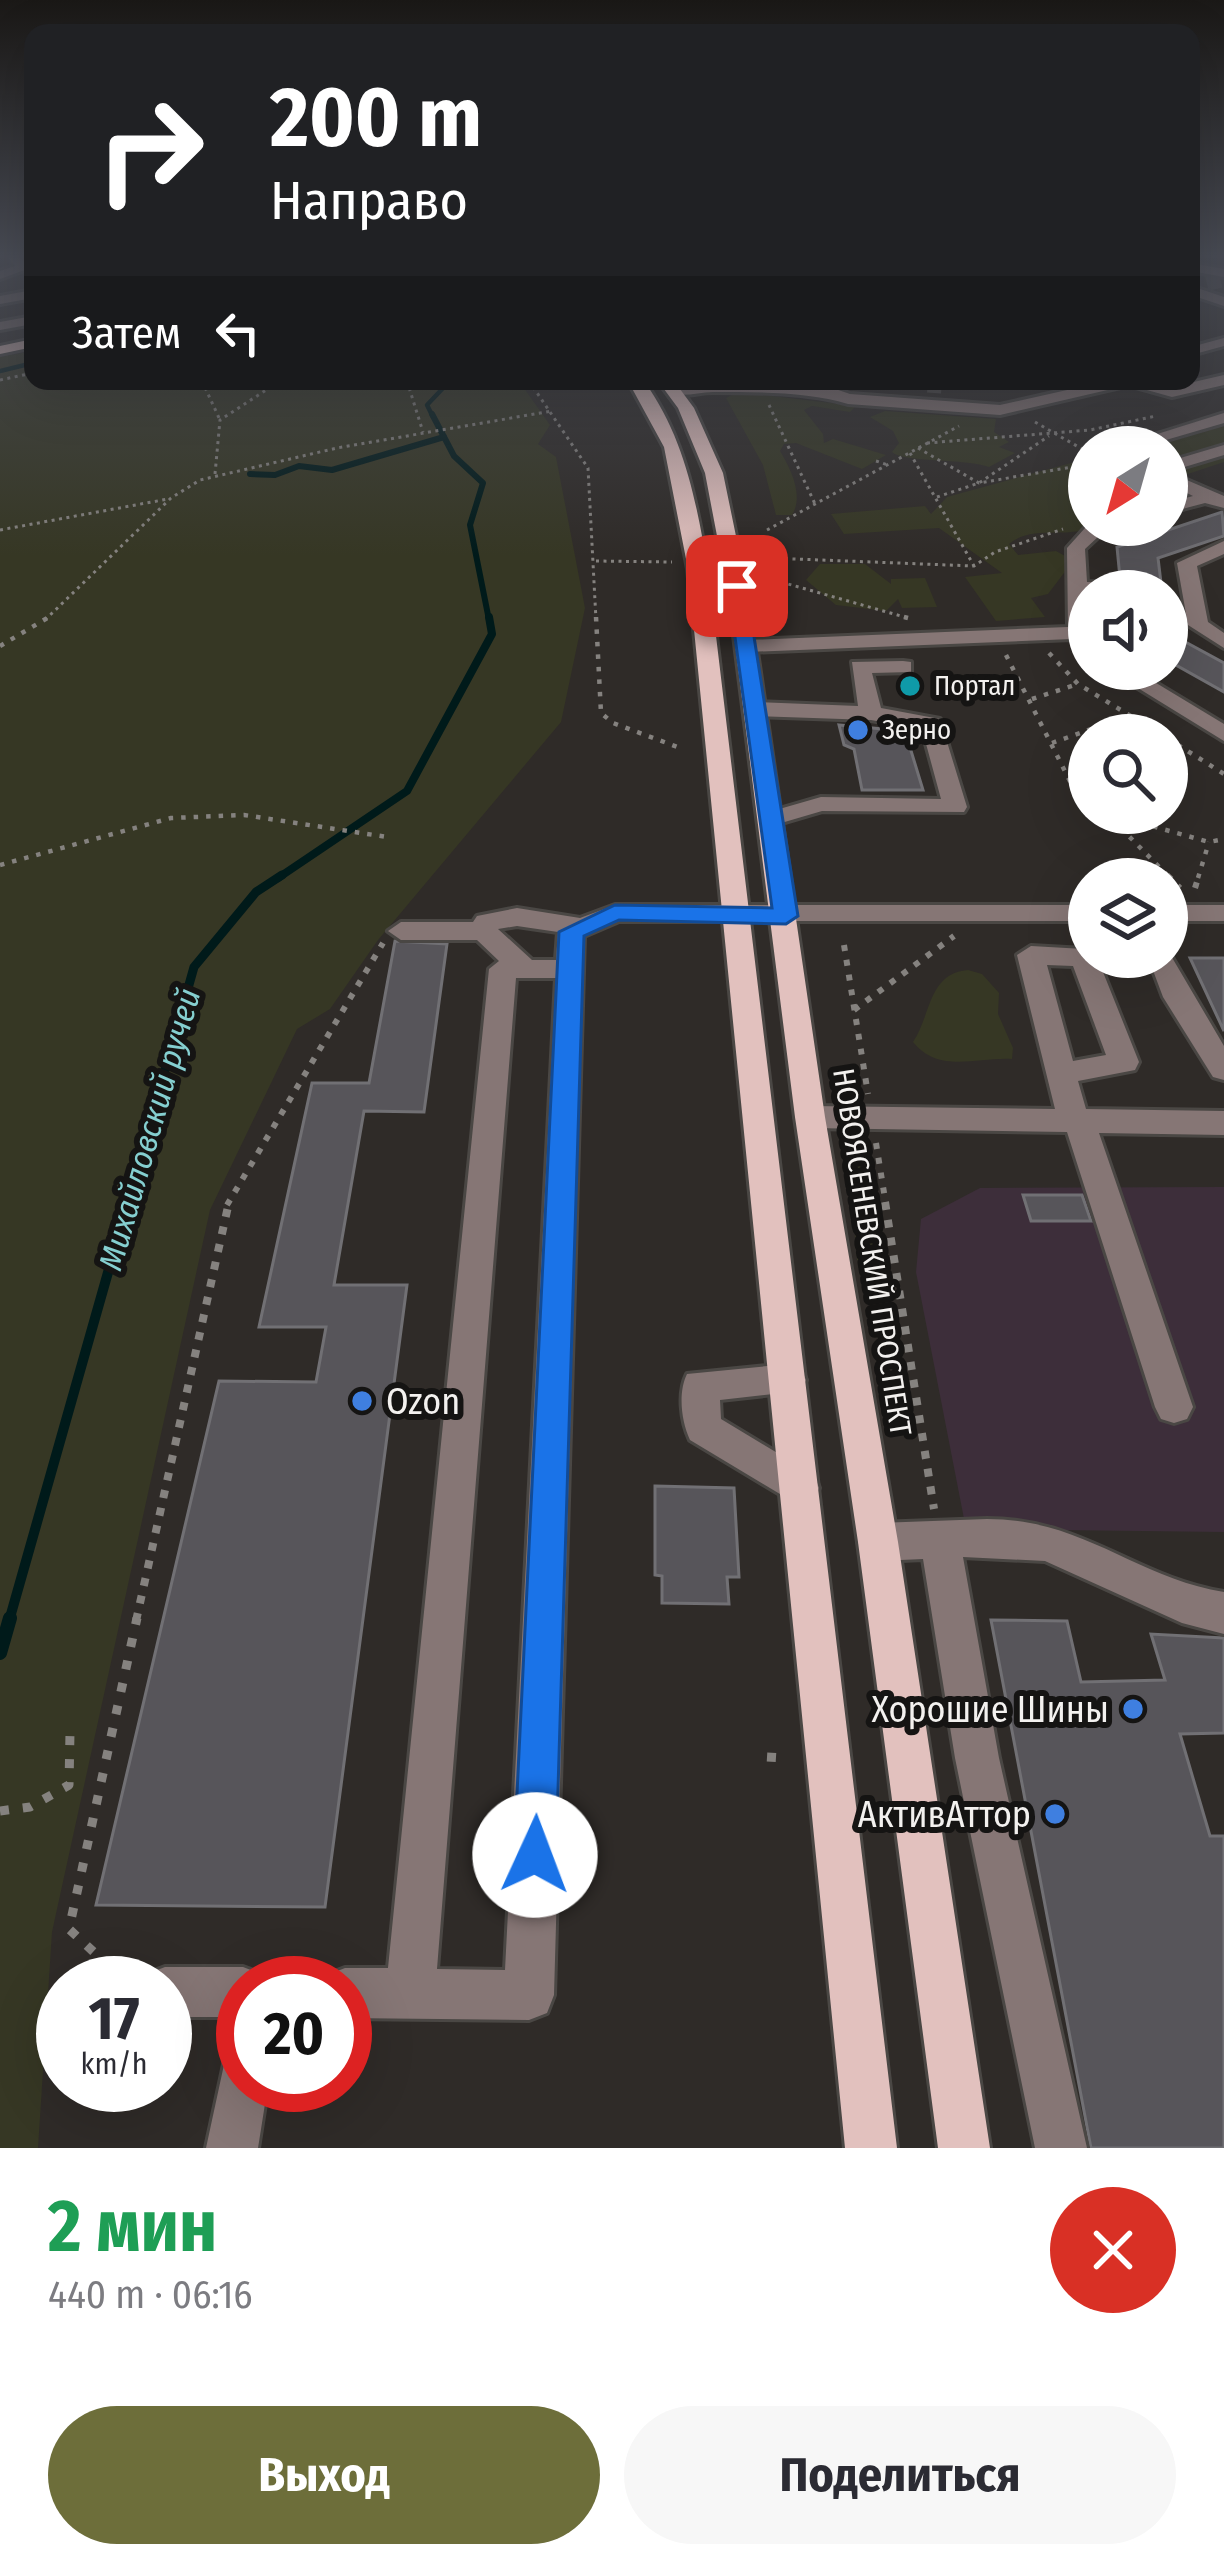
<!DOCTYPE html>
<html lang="ru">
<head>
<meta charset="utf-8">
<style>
  body { margin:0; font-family:"Fira Sans Condensed",sans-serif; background:#f7f7f7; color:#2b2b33; height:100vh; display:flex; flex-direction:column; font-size:45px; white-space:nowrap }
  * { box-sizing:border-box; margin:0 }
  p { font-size:39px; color:#7c7c81 }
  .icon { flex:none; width:66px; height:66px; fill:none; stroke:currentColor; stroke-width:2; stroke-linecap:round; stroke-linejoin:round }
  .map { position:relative; height:2148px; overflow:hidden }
  .details { display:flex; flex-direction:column; background:#fff; flex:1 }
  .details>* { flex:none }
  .top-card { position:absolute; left:24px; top:24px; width:1176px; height:366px; border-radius:24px; box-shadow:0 12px 48px #0002; background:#202124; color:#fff; overflow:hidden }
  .needle { width:78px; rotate:217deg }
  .fabs { position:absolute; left:1068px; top:426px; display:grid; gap:24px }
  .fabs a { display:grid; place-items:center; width:120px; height:120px; border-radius:50%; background:#fff; box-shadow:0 12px 48px #0002; font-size:60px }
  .speed { position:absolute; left:36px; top:1956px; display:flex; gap:24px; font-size:60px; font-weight:700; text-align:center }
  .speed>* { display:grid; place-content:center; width:156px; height:156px; border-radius:50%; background:#fff; box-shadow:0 12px 48px #0002; line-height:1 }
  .speed small { font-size:30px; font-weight:400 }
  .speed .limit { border:18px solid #d22; background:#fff; color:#111 }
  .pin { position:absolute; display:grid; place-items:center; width:102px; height:102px; color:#fff; margin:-51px; border-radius:24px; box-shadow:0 6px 18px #0006 }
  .me { position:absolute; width:132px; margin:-66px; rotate:2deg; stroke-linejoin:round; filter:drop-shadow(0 0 9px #0008) }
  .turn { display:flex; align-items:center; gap:42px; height:252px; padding:0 48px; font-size:54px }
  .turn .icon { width:156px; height:156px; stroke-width:2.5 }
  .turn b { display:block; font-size:84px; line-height:102px }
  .then { display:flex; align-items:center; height:114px; padding:0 48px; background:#0003; gap:24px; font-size:45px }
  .round { display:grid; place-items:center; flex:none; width:126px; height:126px; border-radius:63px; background:#f7f7f7 }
  .summary { display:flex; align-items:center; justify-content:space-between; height:204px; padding:0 48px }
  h1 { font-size:72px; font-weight:700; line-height:90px; color:#1e9e55 }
  .action { display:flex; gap:24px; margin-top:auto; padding:24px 48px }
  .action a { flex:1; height:138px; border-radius:72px; background:#6d6e3a; color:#fff; font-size:48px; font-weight:700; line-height:138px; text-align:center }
  .action a+a { background:#f7f7f7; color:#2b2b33 }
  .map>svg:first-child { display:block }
</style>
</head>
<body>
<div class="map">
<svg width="1224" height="2148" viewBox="0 0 1224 2148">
  <rect width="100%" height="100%" fill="#2f2b28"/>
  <polygon fill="#3d2e3a" points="1224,1187 1224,1532 966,1529 916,1272 921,1219 980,1188"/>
  <g fill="#363724">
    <polygon points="33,351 33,381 519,381 550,425 538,444 556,457 585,608 561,722 378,940 330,1009 297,1029 210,1210 52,1932 38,2148 0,2148 0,357"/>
    <path d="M738,392L856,406L850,412L812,406L804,410L823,434L824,443L833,439L886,455L862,469L796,443L784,444L780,451C791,469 804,496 792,515H776L763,465L726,398Z"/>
    <path d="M885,411L996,419L994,432L1009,442L999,447L1015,453L989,467C964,458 904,463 892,452L899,443L893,431L870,417Z"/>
    <polygon points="1224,426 1224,462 1188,474 1167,473 1167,447 1151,447"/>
    <path d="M1071,463H1089V525H1097C1067,541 1034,523 1009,544L1018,555L1056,551L1067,557V569L1048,594L1031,598L1045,617L996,621L965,577L1002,573L939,528L844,534L831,514L925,506L931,514L947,497Z"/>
    <polygon points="820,564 865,564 891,584 891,579 925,578 937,607 902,608 898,599 886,611 836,605 806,580"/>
    <path d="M968,970L982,974L999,993L998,1014L1013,1048L1012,1059C976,1057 939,1074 913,1042C931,1016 928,973 968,970Z"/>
    <polygon points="870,1150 884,1266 857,1260 851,1177"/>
  </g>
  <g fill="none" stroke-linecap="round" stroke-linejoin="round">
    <g stroke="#001a1a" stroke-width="4.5">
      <polyline points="0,371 33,363"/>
      <polyline points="433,417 427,405 445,386 441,381"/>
    </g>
    <g stroke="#001a1a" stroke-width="6">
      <polyline points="432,414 454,456 483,483 470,525 489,620"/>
      <polyline points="250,474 275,475 299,466 332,470 444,437"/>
    </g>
    <polyline stroke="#001a1a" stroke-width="8" points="278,878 407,791 492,634 489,617"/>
    <polyline stroke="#001a1a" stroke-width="9" points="127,1205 194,967 256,892 282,875"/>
    <polyline stroke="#001a1a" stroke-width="10" points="9,1621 128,1202"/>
    <polyline stroke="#001a1a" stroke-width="14" points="0,1653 10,1618"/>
  </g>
  <g fill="#57555a" stroke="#717074" stroke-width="3">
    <polygon points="1222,512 1224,536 1158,558 1162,591 1135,591 1120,578 1117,547"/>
    <polygon points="1167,632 1224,663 1224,692 1167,660"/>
    <polygon points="839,725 905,731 923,790 862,790 854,749 844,745"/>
    <polygon points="395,941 447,944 424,1112 364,1111 334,1285 407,1285 325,1907 96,1905 219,1381 316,1382 326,1327 259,1327 312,1083 369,1083"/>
    <polygon points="1190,958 1224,958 1224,1031"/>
    <polygon points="1023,1195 1082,1195 1091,1221 1031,1221"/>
    <polygon points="655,1486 734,1488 739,1577 727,1577 729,1604 662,1603 662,1576 655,1575"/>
    <polygon points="991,1620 1067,1621 1081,1682 1165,1680 1151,1634 1224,1638 1224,1733 1180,1734 1210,1836 1224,1836 1224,2148 1091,2148"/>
  </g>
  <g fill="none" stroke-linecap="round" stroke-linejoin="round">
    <g stroke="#4c4946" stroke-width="14" stroke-dasharray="14 8" stroke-linecap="butt">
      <polyline points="1207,284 1223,280"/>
      <polyline points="934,393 935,381"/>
    </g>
    <polyline stroke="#4c4946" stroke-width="18" stroke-dasharray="18 9" stroke-linecap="butt" points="1121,589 1140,591"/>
    <g stroke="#4a4744" stroke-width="6">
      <g id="minor">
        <polygon points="6,256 19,256 30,268 0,279 0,271 15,266"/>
        <polygon points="1191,263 1224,269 1224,277 1191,271"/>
        <polygon points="1191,286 1224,297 1224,306 1191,295"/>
        <polygon points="33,290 33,298 0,304 0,296"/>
        <polygon points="33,316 33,324 0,330 0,322"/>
        <polygon points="1224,338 1224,346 1191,355 1191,347"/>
        <path d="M1224,375V385L1172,397L1129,385L1000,415L848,404C809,392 756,392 713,392C697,392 680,399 666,391L710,382L804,388L790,381H812L850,394L1000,405L1107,381H1149L1172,387Z"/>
        <polygon points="1224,413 1224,423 1142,447 1116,447"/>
        <polygon points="1224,445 1224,455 1168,472 1224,496 1224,508 1205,503 1167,513 1167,503 1193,496 1167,483 1167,462"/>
        <polygon points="1096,525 1124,525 1099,536 1085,549 1087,582 1121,583 1131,589 1087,593 1089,654 1081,652 1072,639 747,652 737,646 747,640 1068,627 1067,548 1085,528"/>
        <polygon points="1224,541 1224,554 1197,566 1208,622 1224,633 1224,648 1188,625 1177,563"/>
        <polygon points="717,592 747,600 750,604 740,610 719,605 702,611 692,605"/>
        <polygon points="903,661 911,662 911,672 872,673 881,708 940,719 967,807 964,812 822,811 771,826 762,824 762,814 821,797 941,799 922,729 871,720 755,716 744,709 755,702 858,706 852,662"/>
        <polygon points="1107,669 1133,669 1224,724 1224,741"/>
        <path d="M615,905H1089V921H619L584,936L554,1995L547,2013L529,2020L345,2018V1983H324L327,1975L345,1968H388L489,969L499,961L477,940H401L388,931L401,922H473L477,916L517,908L580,918ZM517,926L558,932L556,960H532L498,929ZM516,978H556L505,1970L437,1969Z"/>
        <rect x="1167" y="905" width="57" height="16"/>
        <path d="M1031,946L1084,949L1089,957H1097L1139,1062L1135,1070L1078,1081L1086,1109L1224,1111V1135L1099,1133L1193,1407L1187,1419L1174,1423L1161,1419L1155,1407L1067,1132L810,1128L799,1125L795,1117L799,1109L810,1106L1055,1109L1017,955ZM1047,965L1073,966L1106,1055L1073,1061Z"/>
        <polygon points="1167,949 1224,1046 1224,1080 1213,1077 1163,997 1148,957 1167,957"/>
        <path d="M788,1364L801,1369L806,1380L801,1391L720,1400L721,1419L814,1475L819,1488L814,1501L800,1506L690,1440C681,1421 678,1392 687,1374Z"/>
        <path d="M987,1519C1084,1519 1136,1578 1224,1592V1634L1182,1623L1045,1561L963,1557L999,1758L1087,2148H1035L955,1758L923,1559L878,1561L864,1556L858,1542L864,1528L878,1523Z"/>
        <polygon points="165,1967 243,1967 261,1974 264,1983 243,1983 243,2017 165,2017 165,1983 144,1983 147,1974"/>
        <polygon points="243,2052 243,2085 268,2085 258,2148 206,2148 225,2060"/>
      </g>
    </g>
    <g stroke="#4a4744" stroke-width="6">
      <g id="major">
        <polygon points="33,339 33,347 0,354 0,346"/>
        <path d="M628,381H644C685,438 696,501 708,569L897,2148H845L688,569L664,447Z"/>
        <polygon points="658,381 674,381 694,408 723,473 750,604 825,1117 898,1542 990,2148 938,2148 858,1542 795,1117 730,604 705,473 678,408"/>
      </g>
    </g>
    <g stroke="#85827f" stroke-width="3" stroke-dasharray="3 4.5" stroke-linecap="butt">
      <polyline points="0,380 33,373"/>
      <polyline points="202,381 220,420"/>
      <polyline points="407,381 423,432"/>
      <polyline points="529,381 588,468 596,620"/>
      <polyline points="769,405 815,504"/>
      <polyline points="1035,422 1089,453"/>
      <polyline points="927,443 1090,430 1156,416"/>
      <polyline points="918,448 979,483 1089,464"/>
      <polyline points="910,453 974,566"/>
      <polyline points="876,461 888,465"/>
      <polyline points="215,474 220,420 280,381"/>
      <polyline points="937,497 979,483 1049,436"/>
      <polyline points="0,530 168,499"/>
      <polyline points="767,530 959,426"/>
      <polyline points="770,558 974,566 995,552 1063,529"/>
      <polyline points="596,561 672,562"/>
      <polyline points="774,580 908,618"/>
      <polyline points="45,620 171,498 200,480 337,448 552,411"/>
    </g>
    <g stroke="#85827f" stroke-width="4.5" stroke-dasharray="4.5 8" stroke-linecap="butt">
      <polyline points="596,617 601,713 613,723 683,749"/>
      <polyline points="904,617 908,618"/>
      <polyline points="0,646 49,617"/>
      <polyline points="1049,653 1078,684 1162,735"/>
      <polyline points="1006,655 1076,793 1089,802"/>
      <polyline points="1032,699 1078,684"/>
      <polyline points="1167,738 1224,774"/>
      <polyline points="1052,743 1130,715"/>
      <polyline points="1105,813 1209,842 1224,839"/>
      <polyline points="1112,819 1170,878"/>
      <polyline points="0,865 171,818 244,815 387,837"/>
      <polyline points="1198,878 1209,842"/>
    </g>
    <g stroke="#85827f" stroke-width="6" stroke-dasharray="6 9" stroke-linecap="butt">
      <polyline points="1167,875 1180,888"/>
      <polyline points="1195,888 1199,875"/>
      <polyline points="844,945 868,1094"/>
      <polyline points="854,1010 954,936"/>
      <polyline points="876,1143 886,1205"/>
      <polyline points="227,1205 383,943"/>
    </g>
    <g stroke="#85827f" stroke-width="8" stroke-dasharray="8 10" stroke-linecap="butt">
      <polyline points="885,1202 934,1509"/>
      <polyline points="136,1621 229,1202"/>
    </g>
    <g stroke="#85827f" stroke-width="9" stroke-dasharray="9 14" stroke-linecap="butt">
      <polyline points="767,1757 784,1758"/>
      <polyline points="0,1811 30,1807 69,1785 70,1732"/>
      <polyline points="127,1983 69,1929 137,1618"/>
    </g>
    <use href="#minor" fill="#867675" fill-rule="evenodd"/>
    <use href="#major" fill="#e2c1be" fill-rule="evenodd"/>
  </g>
  <linearGradient id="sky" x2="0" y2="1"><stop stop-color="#1a1816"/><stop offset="0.46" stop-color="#474a53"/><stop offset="1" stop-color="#474a53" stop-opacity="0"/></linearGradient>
  <rect width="1224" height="556" fill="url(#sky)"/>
  <polygon fill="#1a73e8" stroke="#114b97" stroke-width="3" points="737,581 746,586 798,916 786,924 619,920 584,936 556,1855 550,1870 535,1876 520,1870 514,1855 559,932 615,905 772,908 728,586"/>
  <circle fill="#0f9aa8" stroke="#151413" stroke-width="4.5" cx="910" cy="686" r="12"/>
  <g fill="#3f7fe0" stroke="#151413" stroke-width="4.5">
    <circle cx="858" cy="730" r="12"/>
    <circle cx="362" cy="1401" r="12"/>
    <circle cx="1133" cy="1709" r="12"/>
    <circle cx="1055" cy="1814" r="12"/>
  </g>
  <g text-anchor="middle" stroke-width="12" stroke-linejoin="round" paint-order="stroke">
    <g font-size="27" fill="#f3f1ef" stroke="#151413" text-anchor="start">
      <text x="934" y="695">Портал</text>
      <text x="882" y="739">Зерно</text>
    </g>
    <g font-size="30" fill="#f3f1ef" stroke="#151413">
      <text transform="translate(872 1252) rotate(81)" y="10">НОВОЯСЕНЕВСКИЙ ПРОСПЕКТ</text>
    </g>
    <g font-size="33" font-style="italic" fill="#85cfd0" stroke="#151413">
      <text transform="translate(149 1129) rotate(-74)" y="12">Михайловский ручей</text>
    </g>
    <g font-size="36" fill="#f3f1ef" stroke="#151413" text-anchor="end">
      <text x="386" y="1414" text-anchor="start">Ozon</text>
      <text x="1109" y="1722">Хорошие Шины</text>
      <text x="1031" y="1827">АктивАттор</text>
    </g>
  </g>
</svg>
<div class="fabs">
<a><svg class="needle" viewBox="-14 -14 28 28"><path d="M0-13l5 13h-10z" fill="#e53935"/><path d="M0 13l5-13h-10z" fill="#7c7c81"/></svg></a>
<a><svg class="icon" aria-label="sound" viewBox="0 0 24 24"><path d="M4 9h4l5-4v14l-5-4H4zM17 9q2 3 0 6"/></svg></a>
<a><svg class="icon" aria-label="search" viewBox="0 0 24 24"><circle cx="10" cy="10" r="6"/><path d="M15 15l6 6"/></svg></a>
<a><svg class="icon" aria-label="layers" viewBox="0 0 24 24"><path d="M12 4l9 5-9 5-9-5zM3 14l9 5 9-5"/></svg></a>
</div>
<div class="speed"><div>17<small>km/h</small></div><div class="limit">20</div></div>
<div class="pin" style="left:737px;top:586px;background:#d93025"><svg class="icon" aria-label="arrive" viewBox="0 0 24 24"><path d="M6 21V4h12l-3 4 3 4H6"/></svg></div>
<svg class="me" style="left:535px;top:1855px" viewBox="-20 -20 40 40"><circle r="19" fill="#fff"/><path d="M0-13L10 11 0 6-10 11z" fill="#1a73e8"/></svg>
<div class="top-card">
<div class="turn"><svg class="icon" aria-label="right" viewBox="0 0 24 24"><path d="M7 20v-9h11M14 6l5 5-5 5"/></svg><div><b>200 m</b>Направо</div></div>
<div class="then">Затем<svg class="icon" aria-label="left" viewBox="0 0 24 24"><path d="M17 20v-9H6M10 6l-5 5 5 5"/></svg></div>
</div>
</div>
<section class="details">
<div class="summary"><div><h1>2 мин</h1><p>440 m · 06:16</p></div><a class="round" style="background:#d93025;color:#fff"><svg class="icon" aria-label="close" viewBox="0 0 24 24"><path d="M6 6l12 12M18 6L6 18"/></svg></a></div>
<div class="action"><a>Выход</a><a>Поделиться</a></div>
</section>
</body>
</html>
